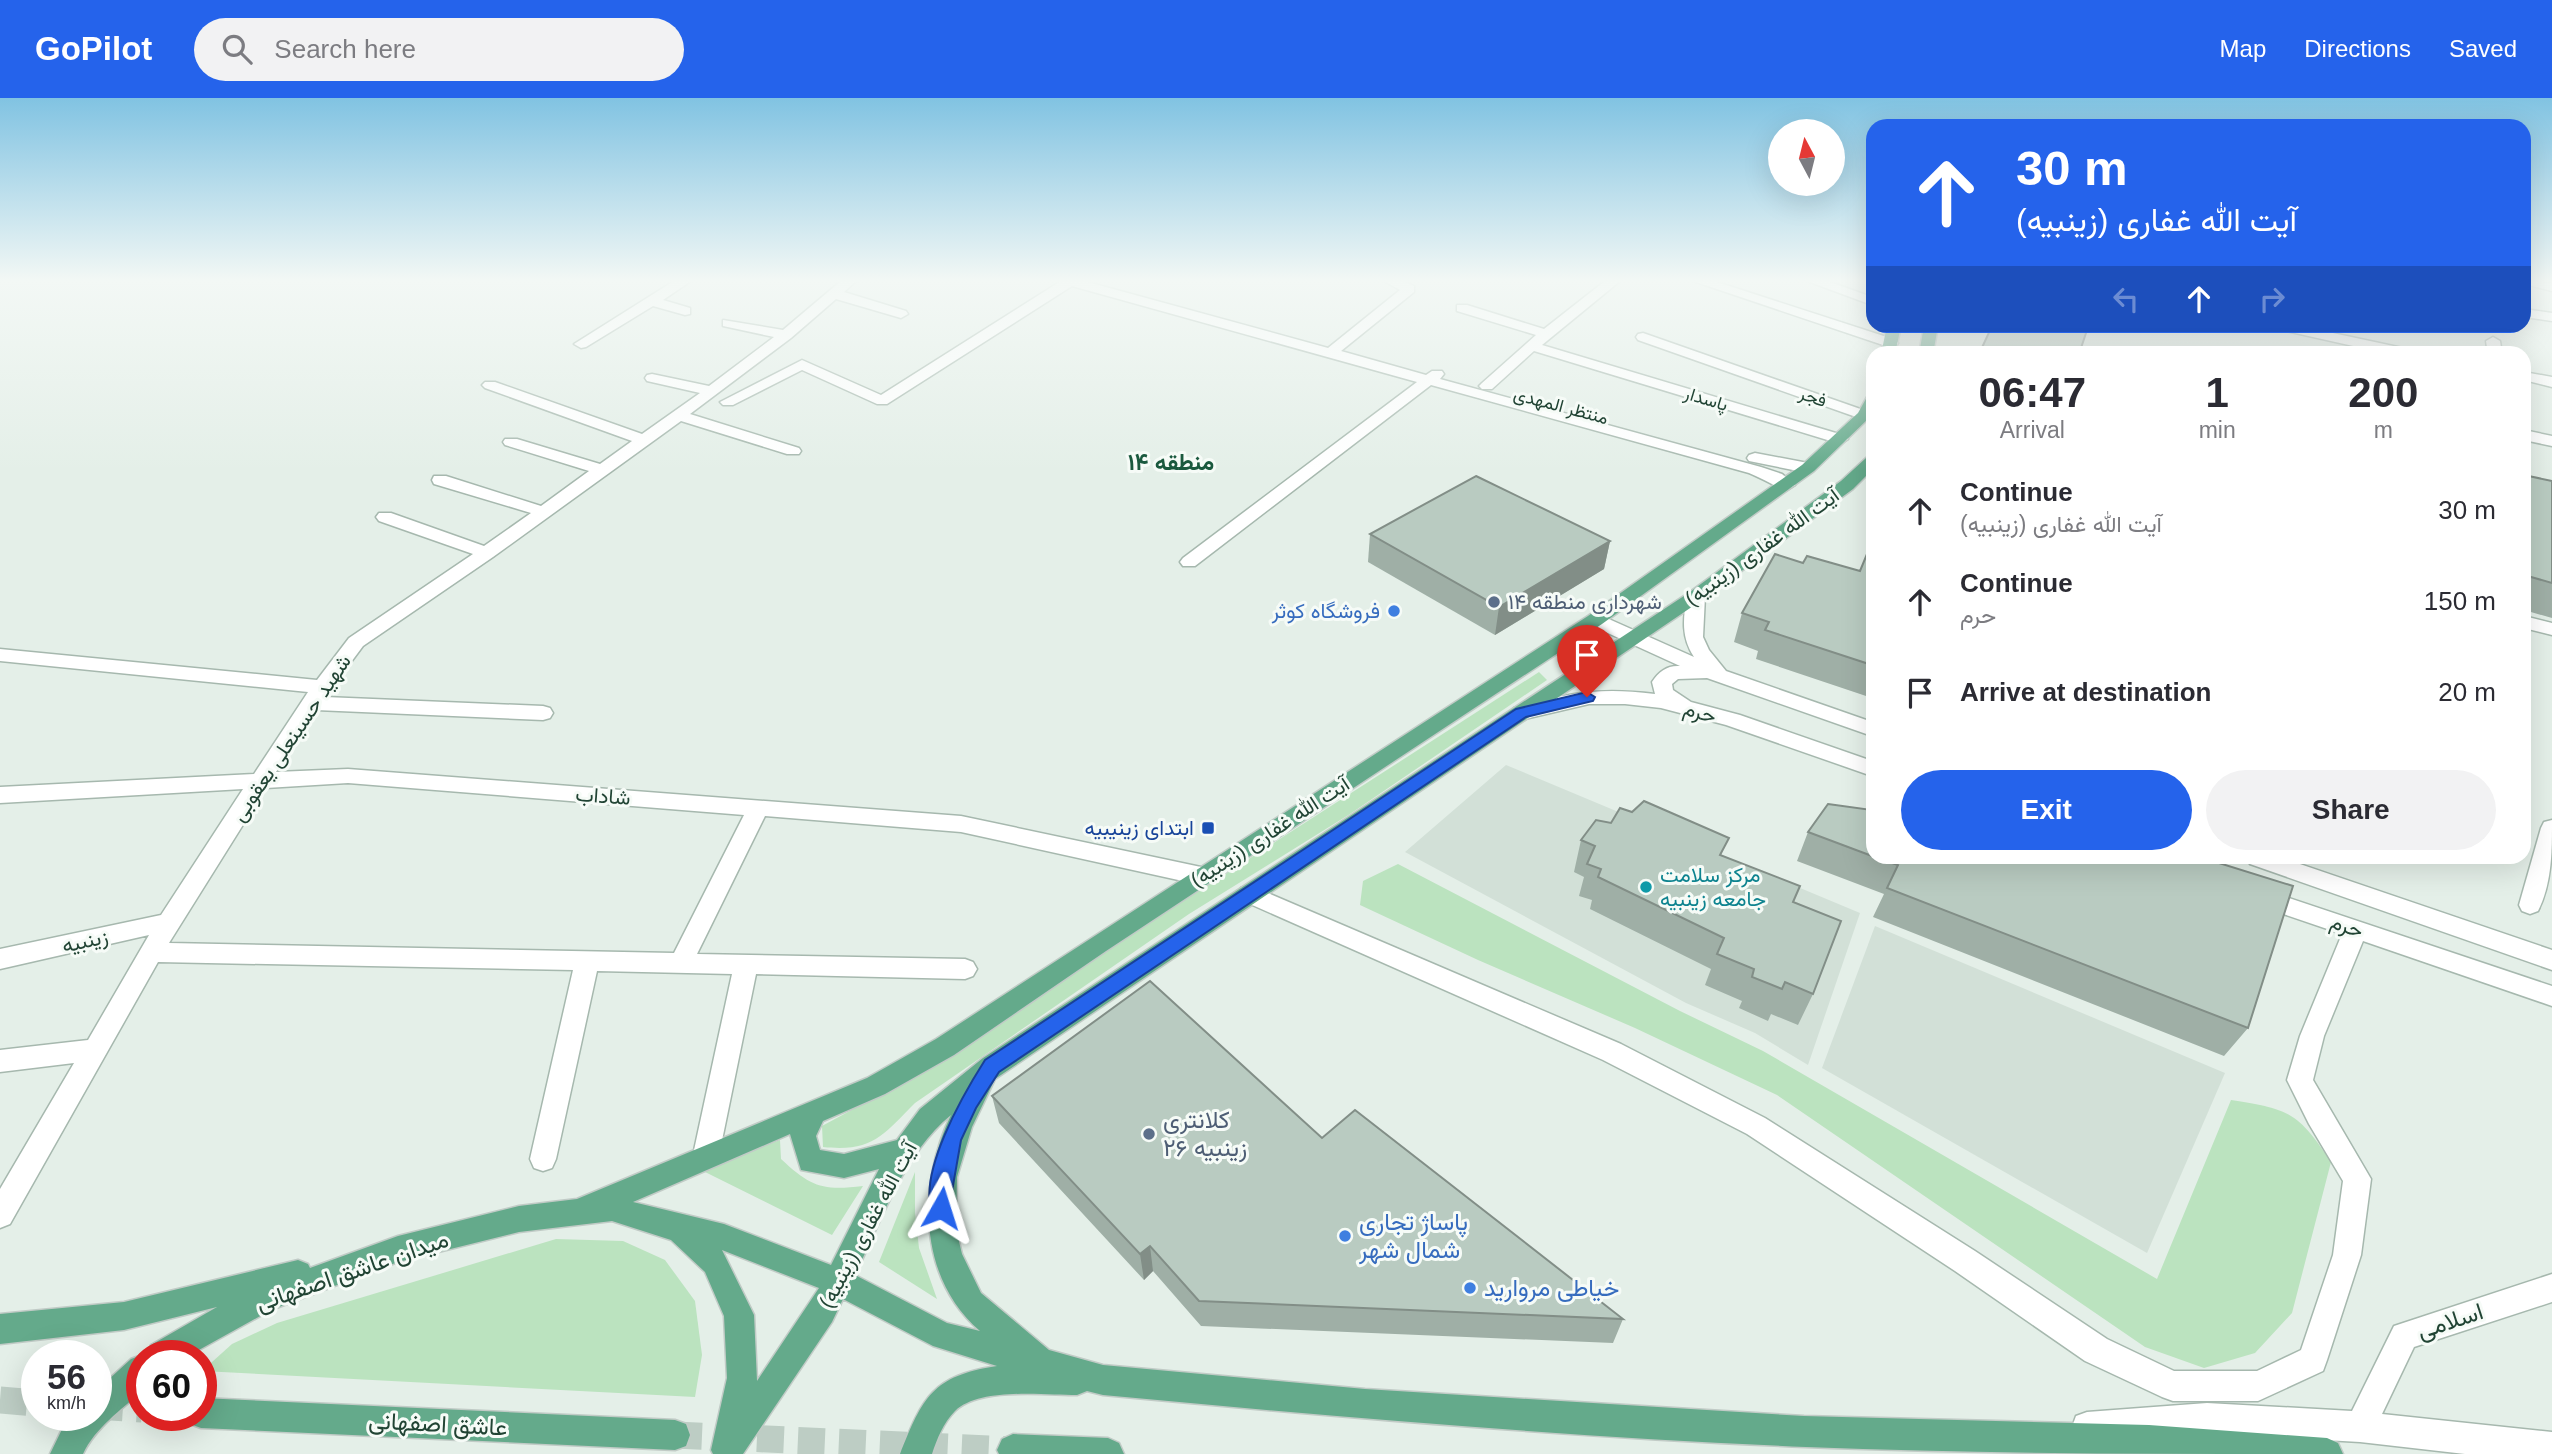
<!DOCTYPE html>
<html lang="en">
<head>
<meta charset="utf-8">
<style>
  body { margin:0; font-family:Arial,Vazirmatn,sans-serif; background:#f2f2f3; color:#2b2b33; height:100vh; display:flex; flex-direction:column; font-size:26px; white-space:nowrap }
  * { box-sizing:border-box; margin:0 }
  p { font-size:23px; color:#7c7c81 }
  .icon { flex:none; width:38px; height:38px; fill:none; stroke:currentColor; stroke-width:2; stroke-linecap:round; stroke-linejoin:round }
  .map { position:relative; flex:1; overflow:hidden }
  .panel { position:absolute; left:1866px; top:248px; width:665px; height:518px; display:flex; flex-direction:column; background:#fff; border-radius:21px; box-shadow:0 7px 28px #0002 }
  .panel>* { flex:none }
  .top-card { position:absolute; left:1866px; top:21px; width:665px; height:214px; border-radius:21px; box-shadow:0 7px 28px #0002; background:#2563eb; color:#fff; overflow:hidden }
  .needle { width:46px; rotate:353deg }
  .tools { position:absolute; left:1768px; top:21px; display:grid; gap:14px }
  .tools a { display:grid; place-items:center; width:77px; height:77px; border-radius:50%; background:#fff; box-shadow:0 7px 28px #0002; font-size:35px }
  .speed { position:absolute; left:21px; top:1242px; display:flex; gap:14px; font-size:35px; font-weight:700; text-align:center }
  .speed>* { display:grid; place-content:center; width:91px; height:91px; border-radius:50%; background:#fff; box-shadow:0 7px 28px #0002; line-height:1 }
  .speed small { font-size:18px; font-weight:400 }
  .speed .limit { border:10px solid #d22; background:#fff; color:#111 }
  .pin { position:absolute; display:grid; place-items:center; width:60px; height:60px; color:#fff; margin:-72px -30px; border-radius:50% 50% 50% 0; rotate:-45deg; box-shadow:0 0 7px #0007 }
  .pin .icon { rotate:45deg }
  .me { position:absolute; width:77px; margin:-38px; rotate:6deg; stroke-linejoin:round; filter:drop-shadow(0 0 5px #0008) }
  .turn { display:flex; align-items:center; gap:24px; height:147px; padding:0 35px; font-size:32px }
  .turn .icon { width:91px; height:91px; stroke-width:2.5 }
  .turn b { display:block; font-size:49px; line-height:60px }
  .lanes { display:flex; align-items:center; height:66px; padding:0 35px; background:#0003; justify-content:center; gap:35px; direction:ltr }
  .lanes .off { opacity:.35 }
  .eta { display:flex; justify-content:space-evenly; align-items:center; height:119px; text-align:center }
  .eta b { font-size:42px; font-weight:700; line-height:49px }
  .primary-button { display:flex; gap:14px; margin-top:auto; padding:14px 35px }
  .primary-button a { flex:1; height:80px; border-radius:42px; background:#2563eb; color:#fff; font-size:28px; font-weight:700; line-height:80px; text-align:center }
  .primary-button a+a { background:#f2f2f3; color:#2b2b33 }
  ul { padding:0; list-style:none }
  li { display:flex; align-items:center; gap:21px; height:91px; padding:0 35px }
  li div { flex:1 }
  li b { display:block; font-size:26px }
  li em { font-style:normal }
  header { display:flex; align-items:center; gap:42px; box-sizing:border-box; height:98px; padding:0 35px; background:#2563eb; color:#fff }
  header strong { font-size:33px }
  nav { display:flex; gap:38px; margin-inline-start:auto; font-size:24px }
  .search { width:490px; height:63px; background:#f2f2f3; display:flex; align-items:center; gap:18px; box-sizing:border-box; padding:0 24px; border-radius:38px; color:#7c7c81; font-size:26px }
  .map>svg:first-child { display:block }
</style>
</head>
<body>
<header>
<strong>GoPilot</strong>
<div class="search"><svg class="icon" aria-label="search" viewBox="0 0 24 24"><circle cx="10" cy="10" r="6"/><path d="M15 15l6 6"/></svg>Search here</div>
<nav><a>Map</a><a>Directions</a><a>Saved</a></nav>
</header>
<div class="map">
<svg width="2552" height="1356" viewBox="0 0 2552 1356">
  <rect width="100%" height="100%" fill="#e4efe8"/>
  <g fill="#d2e0d7">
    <polygon points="1506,667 1860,815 1808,967 1755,935 1686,905 1405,754"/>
    <polygon points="1875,828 2225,975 2147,1155 1822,970"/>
  </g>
  <g fill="#bbe3bf">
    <path d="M1539,574L1547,582L1350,716L1189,816L915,1005C882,1038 873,1054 823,1049L822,1028L870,1002L1022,907Z"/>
    <path d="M1398,766L1680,913L1763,953L2157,1181L2231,1002C2289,1011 2298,1014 2331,1064L2292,1215L2255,1255L2204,1270L2145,1249L1777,997L1635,930L1478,862L1360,807L1363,783Z"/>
    <path d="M780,1042L781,1061C811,1089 823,1093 863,1088L832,1137L701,1072Z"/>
    <polygon points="915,1074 915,1115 919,1150 937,1201 879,1164"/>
    <polygon points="556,1141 623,1143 665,1162 695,1203 702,1257 695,1299 202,1273 232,1246 277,1225"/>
  </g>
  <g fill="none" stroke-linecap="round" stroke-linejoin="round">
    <g stroke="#bdcdc4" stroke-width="27" stroke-dasharray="27 14" stroke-linecap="butt">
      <polyline points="0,1302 37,1305"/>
      <polyline points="96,1308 142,1311"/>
      <polyline points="675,1337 1013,1352"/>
    </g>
    <g stroke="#a6b8ae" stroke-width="3">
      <g id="minor">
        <polygon points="674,183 691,183 663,202 690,210 690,216 685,217 653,208 586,249 581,250 574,246"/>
        <path d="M841,183H856L844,194L906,213L908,216L901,220L836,201L791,240L690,316L799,350L801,353L799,356H787L681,323L493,459L363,548L325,599L543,608L550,610L553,615L550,620L543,622L316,612L276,674L348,671L961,718L1201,769L1209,772L1212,778L1209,784L1201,787L961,734L765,718L697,856L965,861L973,864L977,871L973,878L965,881L756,876L719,1057L715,1066L706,1069L697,1066L693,1057L732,876L597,873L556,1061L552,1070L543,1073L534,1070L530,1061L573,872L158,864L10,1126L0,1130V1091L74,965L0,974V952L88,942L149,837L0,871V851L161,817L243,691L0,705V689L254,676L308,594L0,563V551L317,582L349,540L473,456L379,423L376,419L379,415H391L484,448L531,415L434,386L432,382L434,378H446L541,408L589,373L505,347L503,344L505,341H517L600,366L632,343L485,290L482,287L485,284H495L642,336L700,295L647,283L645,280L647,277L652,276L709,288L774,239L723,228V222L783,232ZM348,685L744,717L674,855L169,845L266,690Z"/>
        <path d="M1061,183H1084L1328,250L1400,192L1384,183H1402L1414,188V194L1341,253L1426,277L1432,273H1442L1444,276L1440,281L1761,369L1782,376L1795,387L1787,392C1775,389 1762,380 1749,375L1431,287L1195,468H1183L1180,464L1183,460L1417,284L1072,188L887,306H877L802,272L733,307H723L720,304L802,262L881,297Z"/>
        <polygon points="1605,183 1620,183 1542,247 1846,338 1848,341 1840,346 1834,344 1534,253 1492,291 1482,291 1479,288 1482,285 1536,237 1457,213 1457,207 1467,207 1544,231"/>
        <polygon points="1693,183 1714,183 1896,242 1898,245 1896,248 1886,248"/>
        <polygon points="1807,183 1827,183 1872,199 1872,207"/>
        <polygon points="2524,183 2552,185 2552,193 2525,186"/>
        <polygon points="2524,211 2552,215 2552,223 2524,219"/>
        <polygon points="2275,228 2300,228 2412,252 2419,256 2389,256 2282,232"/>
        <polygon points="1643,235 1869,314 1872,317 1864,322 1859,320 1638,242 1636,239 1638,236"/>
        <polygon points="2493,239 2500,243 2502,256 2488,256 2486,243"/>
        <polygon points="2524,274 2552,279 2552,289 2524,282"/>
        <polygon points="2524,332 2552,338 2552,348 2524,342"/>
        <polygon points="1755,355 1808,365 1816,370 1808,375 1749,363 1747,360 1749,357"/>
        <path d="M1696,492L1705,498L1703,539L1709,552L1726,573L1872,624V638L1707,580L1678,581L1672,586L1673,592L1691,604L1740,617L1872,663V678L1726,627L1661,610L1625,606H1589L1521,622L1514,620L1511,615L1514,610C1569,595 1598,589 1655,596L1652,584C1659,573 1668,567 1680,568L1588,526L1586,522L1595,516L1602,518L1694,559C1681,539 1683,521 1687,498Z"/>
        <polygon points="2524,518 2552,525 2552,537 2524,530"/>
        <path d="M2552,722C2552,753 2552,785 2538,813L2530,816L2522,813L2519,807L2541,730L2544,724Z"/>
        <polygon points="2247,760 2282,760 2552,852 2552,872 2250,766"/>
        <polygon points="1249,787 1621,946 1765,1020 1975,1153 2107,1241 2174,1273 2257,1273 2301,1252 2333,1157 2343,1083 2309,1026 2287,982 2300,938 2342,836 2251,805 2248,799 2251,793 2259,790 2552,888 2552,908 2363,843 2324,938 2313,982 2371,1081 2361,1157 2327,1262 2323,1273 2258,1303 2173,1303 2162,1299 2085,1263 1955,1173 1747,1036 1603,962 1241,802 1238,796 1241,790"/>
        <polygon points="2552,1176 2552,1204 2414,1249 2382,1316 2552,1334 2552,1356 2465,1356 2360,1344 2207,1335 2087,1344 2076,1340 2072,1329 2076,1318 2087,1314 2207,1305 2352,1313 2394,1228"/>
      </g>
    </g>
    <g stroke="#c1cbc6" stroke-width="3">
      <g id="major">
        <polygon points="1887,228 1901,228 1895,256 1881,256"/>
        <polygon points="1924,228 1938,228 1933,256 1919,256"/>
        <path d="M1872,297V316L1869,320L1814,373L1602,526L1106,853L954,957L885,996L823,1023L816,1038L820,1052L844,1056L897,1042L920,1011L983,960L1690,494L1841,383L1866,360L1872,358V372L1853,391L1702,502L995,981L972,1029L957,1079L956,1131L962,1156L981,1195L1049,1252L1103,1267L1365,1291L1804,1318L2149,1327L2327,1340L2338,1345L2343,1356C2164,1356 1985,1356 1806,1349C1571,1339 1337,1319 1103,1297L1087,1293L1077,1297C1044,1297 980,1289 955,1313C943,1325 937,1341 932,1356H900C923,1299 932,1278 997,1268L933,1248L843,1201L832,1224L743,1356H713L711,1352L727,1280L724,1218L705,1174L671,1142L612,1123L519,1134L398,1164L271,1212L188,1258H147L151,1247L217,1209L124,1232L0,1246V1216L124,1204L298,1162L308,1166L310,1170L398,1138L519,1108L577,1101L867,980L936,941L1588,518L1802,367L1858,315L1867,299ZM951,1017C918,1086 917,1179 980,1233L947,1225L855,1177C881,1123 904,1055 951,1017ZM790,1036L801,1072L844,1080L879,1071L831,1167L724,1126L633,1104ZM722,1152L819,1190L757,1283L754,1217Z"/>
        <path d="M142,1257L145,1258H142V1293C121,1312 95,1330 83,1356H50L67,1321L70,1318H96V1293L131,1261Z"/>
        <polygon points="201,1300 675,1322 686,1326 690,1337 686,1348 675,1352 201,1330 190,1326 187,1318 201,1318"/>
        <polygon points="1013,1336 1108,1340 1119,1345 1124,1356 999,1356 997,1352 1002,1341"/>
      </g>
    </g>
    <use href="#minor" fill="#fff" fill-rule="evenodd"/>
    <use href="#major" fill="#64aa8b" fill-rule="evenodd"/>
  </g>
  <g fill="#9fafa6">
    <polygon points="2524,377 2552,383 2552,520 2524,512"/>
    <polygon points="1370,436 1610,443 1604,471 1495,537 1368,464"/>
    <polygon points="1872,444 1872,600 1756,561 1758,553 1734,544 1742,515 1803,465 1860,473"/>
    <polygon points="1872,712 1872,760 2203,760 2248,930 2224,958 1873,819 1884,796 1797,763 1808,734"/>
    <polygon points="1581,742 1723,758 1794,804 1813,896 1798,927 1771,916 1768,923 1739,910 1742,903 1705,887 1711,871 1590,811 1592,802 1579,798 1584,779 1574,774"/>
    <polygon points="992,998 1322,1040 1623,1221 1613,1245 1201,1228 1153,1173 1144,1182 999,1025"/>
  </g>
  <g fill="#828e87">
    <polygon points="1610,443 1604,471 1495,537 1499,509"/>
    <polygon points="1150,1148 1153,1173 1144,1182 1140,1156"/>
  </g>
  <g fill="#b9cbc1" stroke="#828e87" stroke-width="2">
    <polygon points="1992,228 2065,228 2087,232 2079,256 1979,256"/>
    <polygon points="2524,377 2552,383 2552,485 2524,477"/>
    <polygon points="1476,378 1610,443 1499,509 1370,436"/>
    <polygon points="1872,444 1872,567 1765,532 1769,524 1742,515 1775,456 1803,465 1807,458 1860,473"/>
    <polygon points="1644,703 1729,740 1720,757 1800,788 1793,804 1841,823 1813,896 1785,884 1782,891 1752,879 1754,871 1717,856 1724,840 1598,779 1601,771 1587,766 1595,748 1581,742 1596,722 1611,725 1620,710 1632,714"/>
    <polygon points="1828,706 1872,712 1872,758 1808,734"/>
    <polygon points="1877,760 2203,760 2293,788 2248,930 1887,790 1898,767"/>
    <polygon points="1150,883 1322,1040 1355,1012 1623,1221 1199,1203 1150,1148 1140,1156 992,998"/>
  </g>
  <linearGradient id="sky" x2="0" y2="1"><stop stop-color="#81c3e2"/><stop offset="0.49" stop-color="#f3f8f5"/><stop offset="1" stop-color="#f3f8f5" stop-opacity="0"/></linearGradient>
  <rect width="2552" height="373" fill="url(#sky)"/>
  <path fill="#2563eb" stroke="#184099" stroke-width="2" d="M1587,594L1595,599L1593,603L1526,619L999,974L976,1010L961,1042L948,1116L941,1119L933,1116C916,1077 964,995 985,962L1516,611Z"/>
  <g fill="#5c6f8a" stroke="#f6fbf7" stroke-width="2.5">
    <circle cx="1494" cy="504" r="7"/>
    <circle cx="1149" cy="1036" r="7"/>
  </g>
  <g fill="#3f7fe0" stroke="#f6fbf7" stroke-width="2.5">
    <circle cx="1394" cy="513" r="7"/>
    <circle cx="1345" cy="1138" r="7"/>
    <circle cx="1470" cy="1190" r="7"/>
  </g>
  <rect fill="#1a4fb4" stroke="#f6fbf7" stroke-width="2.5" x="1201" y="723" width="14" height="14" rx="3.5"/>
  <circle fill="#0f9aa8" stroke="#f6fbf7" stroke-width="2.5" cx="1646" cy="789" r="7"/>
  <g text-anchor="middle" stroke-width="6" stroke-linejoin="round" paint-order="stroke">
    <g font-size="18" fill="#214434" stroke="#f6fbf7">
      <text transform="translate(1813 299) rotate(19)" y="6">فجر</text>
      <text transform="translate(1706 301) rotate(17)" y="6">پاسدار</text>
      <text transform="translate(1561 308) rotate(15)" y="6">منتظر المهدی</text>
    </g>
    <g font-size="21" fill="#214434" stroke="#f6fbf7">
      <text transform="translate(1762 449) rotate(-36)" y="7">آیت الله غفاری (زینبیه)</text>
      <text transform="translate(1700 614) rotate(16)" y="7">حرم</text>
      <text transform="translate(291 640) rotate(-56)" y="7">شهید حسینعلی یعقوبی</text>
      <text transform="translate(603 698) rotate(4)" y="7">شاداب</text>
      <text transform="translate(1270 734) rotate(-33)" y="7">آیت الله غفاری (زینبیه)</text>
      <text transform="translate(2347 828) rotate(19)" y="7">حرم</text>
      <text transform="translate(85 843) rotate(-12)" y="7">زینبیه</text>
      <text transform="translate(868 1127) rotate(-62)" y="7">آیت الله غفاری (زینبیه)</text>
    </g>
    <g font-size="21" fill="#4e5e75" stroke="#f6fbf7" text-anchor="start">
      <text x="1508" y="511">شهرداری منطقه ۱۴</text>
    </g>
    <g font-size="21" fill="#366cbe" stroke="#f6fbf7" text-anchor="end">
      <text x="1380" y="520">فروشگاه کوثر</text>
    </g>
    <g font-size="21" fill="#164399" stroke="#f6fbf7" text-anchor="end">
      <text x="1194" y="737">ابتدای زینیبیه</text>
    </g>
    <g font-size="21" fill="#0d838f" stroke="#f6fbf7" text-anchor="start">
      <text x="1660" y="784">مرکز سلامت<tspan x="1660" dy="24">جامعه زینبیه</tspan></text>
    </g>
    <g font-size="23" font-weight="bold" fill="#1a593e" stroke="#f6fbf7">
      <text x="1171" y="372">منطقه ۱۴</text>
    </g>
    <g font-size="24" fill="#4e5e75" stroke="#f6fbf7" text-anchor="start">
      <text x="1163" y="1030">کلانتری<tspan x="1163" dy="28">۲۶ زینبیه</tspan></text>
    </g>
    <g font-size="24" fill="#366cbe" stroke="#f6fbf7" text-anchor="start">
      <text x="1359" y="1132">پاساژ تجاری<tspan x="1359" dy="28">شمال شهر</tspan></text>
      <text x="1484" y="1198">خیاطی مروارید</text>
    </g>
    <g font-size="24" fill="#214434" stroke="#f6fbf7">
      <text transform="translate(352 1173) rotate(-19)" y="8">میدان عاشق اصفهانی</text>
      <text transform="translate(2450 1223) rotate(-18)" y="8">اسلامی</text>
      <text transform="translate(438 1326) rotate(3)" y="8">عاشق اصفهانی</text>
    </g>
  </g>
</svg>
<div class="tools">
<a><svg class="needle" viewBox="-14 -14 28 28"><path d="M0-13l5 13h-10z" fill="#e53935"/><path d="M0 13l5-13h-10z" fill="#7c7c81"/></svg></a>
</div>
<div class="speed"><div>56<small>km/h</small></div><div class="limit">60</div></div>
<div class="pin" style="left:1587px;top:599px;background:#d93025"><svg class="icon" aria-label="arrive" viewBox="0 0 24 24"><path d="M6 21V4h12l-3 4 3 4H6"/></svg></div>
<svg class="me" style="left:941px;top:1110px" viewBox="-20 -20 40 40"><path d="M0-17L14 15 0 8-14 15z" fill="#2563eb" stroke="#fff" stroke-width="4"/></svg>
<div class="top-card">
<div class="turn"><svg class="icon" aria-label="ahead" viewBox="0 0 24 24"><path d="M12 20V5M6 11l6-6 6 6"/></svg><div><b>30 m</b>آیت الله غفاری (زینبیه)</div></div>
<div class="lanes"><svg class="icon off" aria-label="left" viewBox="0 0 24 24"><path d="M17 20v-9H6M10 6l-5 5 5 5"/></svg><svg class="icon" aria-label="ahead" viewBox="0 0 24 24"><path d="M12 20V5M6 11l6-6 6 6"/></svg><svg class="icon off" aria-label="right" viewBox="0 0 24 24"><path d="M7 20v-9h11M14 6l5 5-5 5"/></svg></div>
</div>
<section class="panel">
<div class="eta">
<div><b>06:47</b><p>Arrival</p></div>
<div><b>1</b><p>min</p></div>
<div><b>200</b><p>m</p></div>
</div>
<ul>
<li><svg class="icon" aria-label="ahead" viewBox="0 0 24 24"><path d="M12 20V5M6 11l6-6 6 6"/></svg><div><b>Continue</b><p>آیت الله غفاری (زینبیه)</p></div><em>30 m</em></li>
<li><svg class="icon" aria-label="ahead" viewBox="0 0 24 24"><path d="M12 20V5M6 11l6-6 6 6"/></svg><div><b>Continue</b><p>حرم</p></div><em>150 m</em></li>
<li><svg class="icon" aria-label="arrive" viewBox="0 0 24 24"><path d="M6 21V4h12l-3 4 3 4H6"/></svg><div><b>Arrive at destination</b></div><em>20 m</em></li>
</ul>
<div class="primary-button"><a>Exit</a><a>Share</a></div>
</section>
</div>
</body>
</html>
